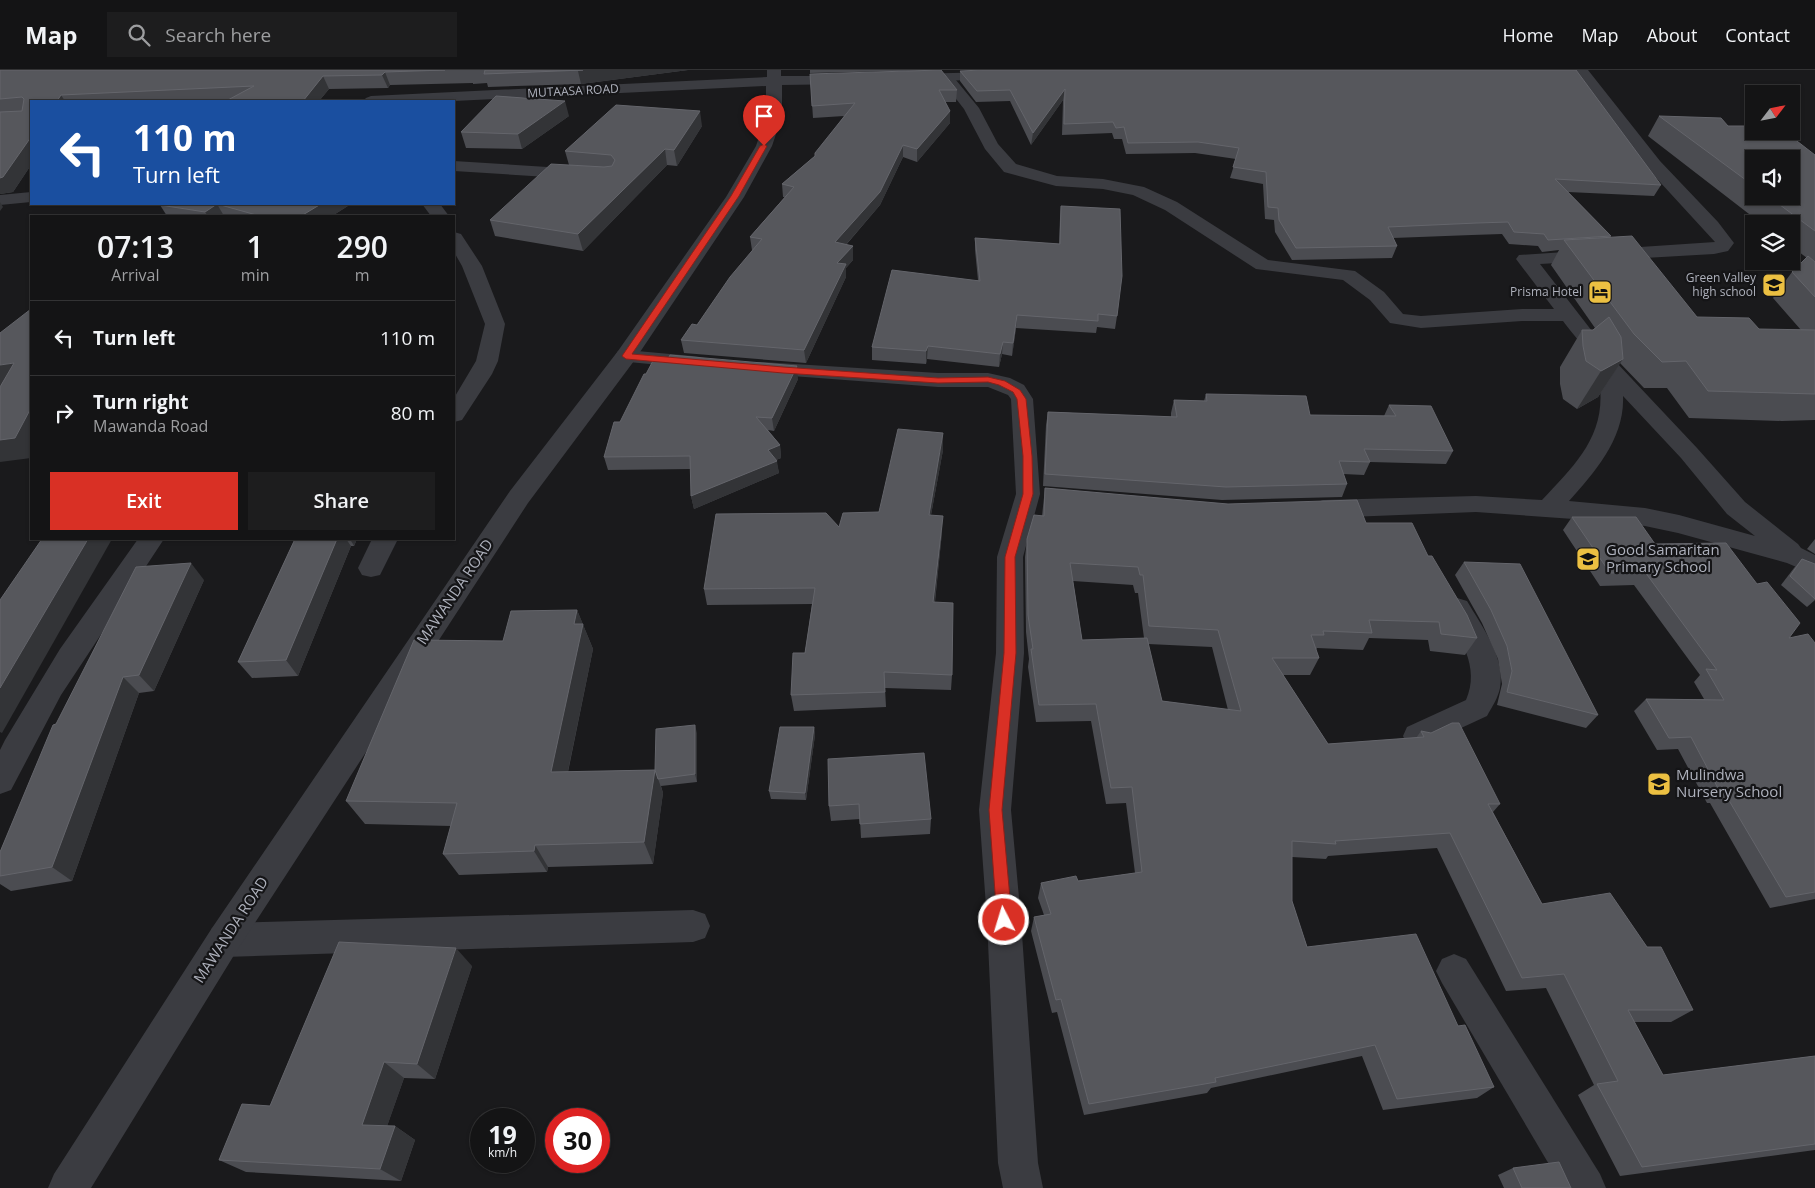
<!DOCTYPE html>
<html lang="en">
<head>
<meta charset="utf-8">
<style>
  body { margin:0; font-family:"Open Sans",sans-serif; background:#1d1d1e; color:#f1f3f6; height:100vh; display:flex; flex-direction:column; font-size:19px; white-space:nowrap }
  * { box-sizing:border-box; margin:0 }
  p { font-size:16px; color:#9d9ea0 }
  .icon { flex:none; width:28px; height:28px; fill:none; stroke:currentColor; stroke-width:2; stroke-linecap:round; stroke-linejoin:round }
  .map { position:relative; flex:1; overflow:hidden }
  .details { position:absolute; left:30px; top:145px; width:425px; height:325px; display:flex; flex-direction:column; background:#141415; border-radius:0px; box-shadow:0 1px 4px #0004,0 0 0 1px #333334 }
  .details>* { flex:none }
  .guide { position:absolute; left:30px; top:30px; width:425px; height:105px; border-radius:0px; box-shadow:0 1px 4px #0004,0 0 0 1px #333334; background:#1a4fa0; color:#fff; overflow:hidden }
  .needle { width:32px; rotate:58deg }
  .fabs { position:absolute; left:1745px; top:15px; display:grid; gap:10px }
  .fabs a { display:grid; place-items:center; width:55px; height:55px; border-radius:0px; background:#141415; box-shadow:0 1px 4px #0004,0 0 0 1px #333334; font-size:25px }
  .speed { position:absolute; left:470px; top:1038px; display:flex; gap:10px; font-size:25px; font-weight:700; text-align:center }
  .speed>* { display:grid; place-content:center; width:65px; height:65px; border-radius:50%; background:#141415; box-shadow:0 1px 4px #0004,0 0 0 1px #333334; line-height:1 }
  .speed small { font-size:12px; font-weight:400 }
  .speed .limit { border:8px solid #d22; background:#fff; color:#111 }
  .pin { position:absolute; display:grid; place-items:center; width:42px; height:42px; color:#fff; margin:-51px -21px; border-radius:50% 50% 50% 0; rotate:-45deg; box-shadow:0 0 5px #0007 }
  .pin .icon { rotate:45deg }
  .me { position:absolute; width:55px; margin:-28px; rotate:355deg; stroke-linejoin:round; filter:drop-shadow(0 0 4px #0008) }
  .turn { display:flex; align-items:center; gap:18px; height:105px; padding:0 20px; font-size:22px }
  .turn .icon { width:65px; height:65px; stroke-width:2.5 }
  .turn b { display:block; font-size:35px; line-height:42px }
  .eta { display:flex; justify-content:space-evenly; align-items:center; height:85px; text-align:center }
  .eta b { font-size:30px; font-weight:600; line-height:35px }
  .action { display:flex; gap:10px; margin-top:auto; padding:10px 20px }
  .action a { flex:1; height:58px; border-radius:0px; background:#d93025; color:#fff; font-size:20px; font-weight:600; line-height:58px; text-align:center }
  .action a+a { background:#1d1d1e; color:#f1f3f6 }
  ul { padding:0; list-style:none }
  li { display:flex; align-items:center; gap:15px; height:75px; padding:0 20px; border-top:1px solid #333334 }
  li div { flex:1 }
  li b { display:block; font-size:19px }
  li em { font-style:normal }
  header { display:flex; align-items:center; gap:30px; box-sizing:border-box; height:70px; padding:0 25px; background:#141415; border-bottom:1px solid #333334 }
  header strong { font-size:24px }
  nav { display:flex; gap:28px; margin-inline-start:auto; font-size:18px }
  .search { width:350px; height:45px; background:#1d1d1e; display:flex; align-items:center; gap:12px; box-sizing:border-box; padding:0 18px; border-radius:0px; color:#9d9ea0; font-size:19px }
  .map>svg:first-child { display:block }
</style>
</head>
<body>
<header>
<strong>Map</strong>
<div class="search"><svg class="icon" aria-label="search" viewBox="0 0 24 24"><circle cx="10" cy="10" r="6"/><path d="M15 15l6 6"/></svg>Search here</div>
<nav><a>Home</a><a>Map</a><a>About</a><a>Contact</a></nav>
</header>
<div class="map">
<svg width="1815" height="1118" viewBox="0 0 1815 1118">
  <rect width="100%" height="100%" fill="#1a1a1c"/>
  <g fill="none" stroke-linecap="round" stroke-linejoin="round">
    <g fill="#3b3c41" fill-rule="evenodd">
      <path d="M1573,0H1588L1660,91L1718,152L1734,173L1728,181L1714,184L1540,194L1616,292L1697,378L1745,432L1798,474L1801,478L1815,485V505L1787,493L1678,463L1645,456L1602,451L1476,442L1323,448L1314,445L1311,439L1314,433L1323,430L1476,426L1542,430C1574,396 1605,367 1600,317C1599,311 1600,303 1597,298C1593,287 1571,262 1563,251H1522L1421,258L1390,253L1370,230L1343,210L1256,199L1165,140L1133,125L1103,119L1056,116L1004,102L985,79L964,39L939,7L941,4H951L979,38L998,74L1016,94L1057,106L1103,109L1144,117L1177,132L1268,190L1355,201L1384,222L1403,244L1421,246L1522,239H1554L1516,189L1519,185L1715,172L1648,99ZM1623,326L1681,388L1727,444L1755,466L1679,445L1645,438L1569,431C1595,402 1625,368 1623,326Z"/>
      <polygon points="454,91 579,99 585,100 588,104 585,108 579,109 454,101"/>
      <polygon points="31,122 31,132 0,135 0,125"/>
      <polygon points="422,134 440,134 449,146 431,146"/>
      <polygon points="454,162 461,164 482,196 505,254 498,291 492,304 462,350 454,352 454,328 476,291 485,254 462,196 454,182"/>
      <polygon points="626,280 692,286 700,287 703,292 700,297 692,298 618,291 615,286 618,281"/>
      <polygon points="760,292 938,303 988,303 1010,308 1024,315 1033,329 1040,424 1023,487 1024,583 1011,740 1021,850 1038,1093 1043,1118 1003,1118 998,1093 987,850 979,740 996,583 997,487 1016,424 1011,329 1008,325 988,317 938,317 752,303 749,298 752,293"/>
      <polygon points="138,469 164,469 61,625 11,720 0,724 0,680 5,670 60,579"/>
      <polygon points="372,469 398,469 380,505 371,507 362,505 358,498"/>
      <path d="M1457,528L1467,531C1481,555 1506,588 1500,618C1498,628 1492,637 1487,646L1418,678L1407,675L1403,666L1407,657L1466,630C1481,597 1459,566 1443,538L1447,531Z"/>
      <polygon points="693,840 705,844 710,856 705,868 693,872 224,887 212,882 207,870 212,858 224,853"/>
      <polygon points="1454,884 1466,889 1600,1104 1606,1118 1563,1118 1442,913 1436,901 1442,889"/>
    </g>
    <g fill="#3b3c41" fill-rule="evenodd">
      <polygon points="767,0 781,0 781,6 849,6 854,7 856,10 854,13 849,14 782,15 782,35 778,58 772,76 744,127 634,291 528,433 236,882 91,1118 48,1118 54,1104 212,858 510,421 618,281 726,127 756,76 762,58 766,35 766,16 454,31 363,31 366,28 371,26 767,7"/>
      <polygon points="996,2 1001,3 1003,6 1001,9 909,12 904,11 902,8 904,5 909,4"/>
    </g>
  </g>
  <g fill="#4b4c51" fill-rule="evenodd">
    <polygon points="0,0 688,0 581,14 488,17 487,13 473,14 473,13 390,15 388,18 329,19 319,31 31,31 31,95 13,122 0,124"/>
    <polygon points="810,0 944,0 810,3"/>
    <path d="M960,1L1661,115L1654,126L1568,122L1611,166L1610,167L1697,247L1759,259L1801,260L1773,228L1792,202L1807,188L1791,176V154H1762L1648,66L1659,46L1728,56L1815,85V350L1782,351L1689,348L1667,318H1644L1620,293L1598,327L1577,339L1563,329L1560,314V297L1582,260H1593L1595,258L1551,195L1559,180L1542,182L1538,176L1509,174L1502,164L1472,165L1393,168L1397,176L1392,188L1292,190L1275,162L1274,150L1265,149L1263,114L1230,108L1236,89L1195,83L1126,84L1122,69H1114L1112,63L1062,65L1063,30L1031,75L1010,31L976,32L960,11ZM1754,89L1791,126H1754Z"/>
    <polygon points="810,4 957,20 956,32 945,32 950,53 917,92 903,87 880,135 846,175 853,190 846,198 846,207 806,293 684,283 681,270 697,255 753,180 752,180 750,167 785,127 783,127 782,114 815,86 844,46 813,48"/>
    <polygon points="569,46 522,79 466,78 461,62"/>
    <polygon points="702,56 677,96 667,95 583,181 495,166 490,150 569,95 565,81"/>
    <polygon points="351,134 332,146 167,146 160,135"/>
    <polygon points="1061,136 1117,246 1115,259 1097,257 1096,263 1016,258 1012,286 1002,284 999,297 927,289 926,294 872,290 872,277 978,210 975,180 975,168 1059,174 1060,148"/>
    <polygon points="798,309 774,361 768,360 780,375 781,388 776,390 779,403 694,439 691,426 691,399 608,400 604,387 620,352"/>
    <polygon points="1206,324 1310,345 1384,346 1389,335 1453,381 1446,394 1370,392 1364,405 1343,404 1347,414 1342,427 1222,430 1043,416 1046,355 1048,342 1171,347 1171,343 1174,330 1204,331"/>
    <polygon points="943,380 931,445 942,462 935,532 952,605 951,620 885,618 886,637 794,641 791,625 805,583 812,534 707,535 704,519 839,457 879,442"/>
    <path d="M1045,418L1366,453L1428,486L1477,568L1465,585L1430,581L1428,570L1369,568L1363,580L1317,578L1316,580L1319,588L1310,605H1283L1328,674L1416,668L1421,661L1500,734L1493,742L1542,834L1647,877L1693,940L1671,952H1634L1663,1005L1815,986V1080L1620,1106L1578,1025L1594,1015L1546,918L1506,921L1437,778L1328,786L1326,789L1292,787V831L1307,877L1458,956L1494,1017L1477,1028L1383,1040L1362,986L1211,1018L1207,1023L1084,1045L1057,942L1052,943L1031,861L1034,847L1044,845L1038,828L1041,813L1078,811L1135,803L1126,733L1106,734L1091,651L1036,652L1028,597L1029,589L1026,562L1025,487L1027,469L1042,446ZM1073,511L1133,515L1135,523H1138L1144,568L1082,570ZM1148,574L1212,577L1228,640L1162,631Z"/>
    <polygon points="1572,447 1655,474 1789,568 1815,573 1815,829 1770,838 1710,733 1707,733 1678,679 1657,680 1634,641 1646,629 1704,629 1694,612 1700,605 1634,515 1600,516 1563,460"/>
    <polygon points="295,469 357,469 354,476 351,476 298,606 252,608 238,592"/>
    <polygon points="1815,469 1815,484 1807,479"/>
    <polygon points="1802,489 1815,494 1815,530 1807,537 1781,515 1794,498"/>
    <polygon points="1464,492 1598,645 1586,658 1497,635 1502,614 1498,589 1482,553 1455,505"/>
    <polygon points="204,510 154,621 139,623 72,811 11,821 0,814 0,782 56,654"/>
    <polygon points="577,540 593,579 568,702 655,700 697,663 697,712 661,716 663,723 653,794 548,797 547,802 459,805 443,784 451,756 365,754 346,731 503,571"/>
    <polygon points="814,657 815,665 806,730 771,729 769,721"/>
    <polygon points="828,689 931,749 930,764 861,768 860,749 831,751 829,736"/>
    <polygon points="472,896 435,1009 404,1008 387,1056 395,1056 415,1070 401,1111 246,1102 219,1090 270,1036"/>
    <polygon points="1513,1098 1571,1118 1504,1118 1498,1105"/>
  </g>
  <g fill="#333437">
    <polygon points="583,0 688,0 581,14 578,1"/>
    <polygon points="385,2 390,15 388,18 382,5"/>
    <polygon points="323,6 329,19 319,31 303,31"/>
    <polygon points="1065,19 1063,30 1031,75 1033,63"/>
    <polygon points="61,25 65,31 57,31"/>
    <polygon points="565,31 569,46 522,79 518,64"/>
    <polygon points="700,41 702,56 677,96 674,80"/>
    <polygon points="950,41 950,53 917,92 917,79"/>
    <polygon points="31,67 31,95 13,122 0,124 0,108"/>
    <polygon points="903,75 903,87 880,135 836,186 835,172"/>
    <polygon points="665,79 667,95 583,181 578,164"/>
    <polygon points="0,132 3,137 0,141"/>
    <polygon points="217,134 224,146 208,146 205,142"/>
    <polygon points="321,134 351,134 332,146 301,146"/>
    <polygon points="853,176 853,190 846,198 846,207 806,293 804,280 837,193"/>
    <polygon points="1017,245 1016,258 1012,286 1013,273"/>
    <polygon points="1003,272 1002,284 999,297 1000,284"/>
    <polygon points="928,276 927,289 926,294 926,281"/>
    <polygon points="1623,289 1598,327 1577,339 1601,301"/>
    <polygon points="14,293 30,313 0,316 0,295"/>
    <polygon points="797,296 798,309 774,361 772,348"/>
    <polygon points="31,338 31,388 0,392 0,370"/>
    <polygon points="943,363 943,380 928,461 929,445"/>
    <polygon points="780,375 781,388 769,393 768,380"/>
    <polygon points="777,391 779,403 694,439 691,426"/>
    <polygon points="943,446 942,462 933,548 933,532"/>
    <polygon points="88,469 112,469 2,663 0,662 0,618"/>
    <polygon points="337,469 346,469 351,476 298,606 286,590"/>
    <polygon points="350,469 357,469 354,476"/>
    <polygon points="191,493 204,510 154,621 139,605"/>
    <polygon points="577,540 593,579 563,725 551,702 574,554"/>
    <polygon points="123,607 139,623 72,811 52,797"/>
    <polygon points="695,655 697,663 697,712 695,704"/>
    <polygon points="814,657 815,665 806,730 805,723"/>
    <polygon points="655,700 663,723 653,794 644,772"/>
    <polygon points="535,775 548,797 547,802 534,781"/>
    <polygon points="456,878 472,896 435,1009 417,994"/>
    <polygon points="384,992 404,1008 383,1068 362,1055"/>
    <polygon points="395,1056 415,1070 401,1111 380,1099"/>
  </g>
  <g fill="#56575c" stroke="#64656b" fill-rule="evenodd">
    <polygon points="0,0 445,0 385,2 382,5 323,6 303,31 226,31 254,16 61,25 57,31 31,31 31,67 3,107 0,108 0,42 22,41 24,29 22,27 0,29"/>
    <polygon points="485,0 583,0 484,4"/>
    <polygon points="941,0 957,20 939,20 950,41 917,79 903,75 880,122 835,172 853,176 837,193 846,194 804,280 681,270 692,254 697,255 730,207 762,169 750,167 794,117 782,114 815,86 815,83 855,33 812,36 810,4"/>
    <polygon points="982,0 1576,0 1661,115 1555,109 1611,166 1548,170 1544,164 1514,162 1508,152 1477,153 1388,157 1397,176 1296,178 1279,150 1278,138 1268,137 1266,102 1233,97 1239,78 1198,72 1128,73 1124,57 1116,58 1113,52 1064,54 1065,19 1033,63 1010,20 977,21 960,1"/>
    <polygon points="496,26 565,31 518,64 461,62"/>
    <polygon points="616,35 700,41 674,80 665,79 578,164 490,150 551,94 604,97 612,96 615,90 611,85 565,81"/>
    <polygon points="1659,46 1721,48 1728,56 1754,56 1754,61 1784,61 1815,85 1815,161 1768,126 1791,126 1791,89 1754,89 1754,116"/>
    <polygon points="162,134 321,134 301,146 260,146 217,134 205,142 160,135"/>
    <polygon points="1061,136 1120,139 1122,206 1117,246 1098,244 1098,251 1017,245 1013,273 1003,272 1000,284 928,276 926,281 872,277 892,200 980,211 975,168 1060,174"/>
    <polygon points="1632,166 1697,247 1749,248 1759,259 1815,260 1815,324 1708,321 1686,291 1662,292 1634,264 1564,170"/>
    <polygon points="1808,186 1815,192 1815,227 1792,202"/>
    <polygon points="31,239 31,338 15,368 0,370 0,317 14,293 0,295 0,263"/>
    <polygon points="1609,247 1621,267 1623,289 1601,301 1586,291 1583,276 1582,260 1593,260"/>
    <polygon points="670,285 797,296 772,348 756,347 780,375 768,380 777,391 691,426 690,386 604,387 614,352 620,352 644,304 646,304 655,287 668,289"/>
    <polygon points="1206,324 1306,326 1310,345 1396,346 1389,335 1431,336 1453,381 1364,379 1370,392 1339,391 1347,414 1226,417 1045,404 1048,342 1177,347 1174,330 1207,331"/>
    <polygon points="898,359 943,363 929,445 943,446 933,532 953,533 952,605 884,602 885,622 791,625 793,583 805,583 815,518 704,519 716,444 826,443 839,457 843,443 879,442"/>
    <path d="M1045,418L1228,434L1357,430L1366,453H1412L1428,486H1432L1467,545L1477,568L1441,564L1439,552L1369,550L1372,563L1323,561L1324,565H1311L1319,588H1272L1328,674L1424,667L1421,661L1431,663L1452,653H1459L1500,734H1488L1542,834L1610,823L1647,877H1661L1693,940H1628L1663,1005L1815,986V1074L1642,1097L1597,1014L1618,1011L1564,904L1522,908L1450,763L1335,771L1336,774L1292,771V831L1307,877L1416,864L1458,956L1465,955L1494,1017L1397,1029L1375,975L1215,1008L1216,1012L1089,1034L1061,929L1056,930L1034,847L1051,844L1041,813L1076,806L1078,811L1142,802L1132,717L1111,718L1096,634L1039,635L1031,579H1033L1028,545L1027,469L1034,445L1044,446ZM1070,493L1138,497L1140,505H1143L1149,556L1218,560L1241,641L1162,631L1147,568L1082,570Z"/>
    <polygon points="1572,447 1636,447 1655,474 1726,473 1757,514 1767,512 1800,553 1789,568 1808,564 1815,573 1815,822 1786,827 1724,722 1720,722 1691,667 1669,668 1646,629 1724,630 1706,599 1717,600 1645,502 1610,503"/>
    <polygon points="42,469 88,469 0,618 0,530"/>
    <polygon points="295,469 337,469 286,590 238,592"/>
    <polygon points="1802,489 1815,494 1815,529 1790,506"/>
    <polygon points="1464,492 1520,494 1598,645 1507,622 1512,601 1507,576 1491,540"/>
    <polygon points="191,493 139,605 123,607 52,797 0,806 0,782 53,655 56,654 136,497"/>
    <polygon points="577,540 574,554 583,554 551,702 655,700 644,772 535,775 534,781 443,784 457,733 346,731 414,570 503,571 511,541"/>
    <polygon points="695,655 695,704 658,709 655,700 656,659"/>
    <polygon points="780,657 814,657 805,723 769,721"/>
    <polygon points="924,683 931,749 860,754 859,734 829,736 828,689"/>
    <polygon points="339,872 456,878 417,994 384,992 362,1055 395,1056 380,1099 219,1090 242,1034 270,1036"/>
    <polygon points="1559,1092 1571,1118 1522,1118 1513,1098"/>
  </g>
  <polygon fill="#d93025" stroke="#8d1f18" points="764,74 767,76 739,126 632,284 783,297 938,308 988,307 1005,311 1020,320 1026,329 1032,386 1033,424 1015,487 1016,583 1002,740 1012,850 1009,855 1004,857 1000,855 997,850 989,740 1004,583 1005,487 1023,424 1023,386 1017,329 1013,322 999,315 988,312 938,313 783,303 626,289 622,286 731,126 760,76"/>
  <defs>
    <g id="school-square" transform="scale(1.25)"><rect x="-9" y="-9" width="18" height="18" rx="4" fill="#ecc042" stroke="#151517"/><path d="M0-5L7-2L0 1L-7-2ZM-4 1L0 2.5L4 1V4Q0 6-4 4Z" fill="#111"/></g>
    <g id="hotel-square" transform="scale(1.25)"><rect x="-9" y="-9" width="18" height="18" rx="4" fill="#ecc042" stroke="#151517"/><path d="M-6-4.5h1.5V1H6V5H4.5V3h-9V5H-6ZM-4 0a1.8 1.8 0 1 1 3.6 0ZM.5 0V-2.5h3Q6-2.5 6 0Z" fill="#111"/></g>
  </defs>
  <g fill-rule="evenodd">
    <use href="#school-square" x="1774" y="215"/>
    <use href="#hotel-square" x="1600" y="222"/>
    <use href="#school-square" x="1588" y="489"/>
    <use href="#school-square" x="1659" y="714"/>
  </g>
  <g text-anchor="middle" stroke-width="4.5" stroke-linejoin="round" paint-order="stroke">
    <g font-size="12" fill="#adb0bb" stroke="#151517">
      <text transform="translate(573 21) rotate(-3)" y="4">MUTAASA ROAD</text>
    </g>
    <g font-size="12" fill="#adb0bb" stroke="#151517" text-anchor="end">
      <text x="1756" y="212">Green Valley<tspan x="1756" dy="14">high school</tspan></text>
      <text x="1582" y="226">Prisma Hotel</text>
    </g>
    <g font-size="15" fill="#adb0bb" stroke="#151517" text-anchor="start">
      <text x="1606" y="485">Good Samaritan<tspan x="1606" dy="17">Primary School</tspan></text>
      <text x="1676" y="710">Mulindwa<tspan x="1676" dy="17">Nursery School</tspan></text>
    </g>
    <g font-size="15" fill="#adb0bb" stroke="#151517">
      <text transform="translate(455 522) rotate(-56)" y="5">MAWANDA ROAD</text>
      <text transform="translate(231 860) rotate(-57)" y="5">MAWANDA ROAD</text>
    </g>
  </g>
</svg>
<div class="fabs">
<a><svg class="needle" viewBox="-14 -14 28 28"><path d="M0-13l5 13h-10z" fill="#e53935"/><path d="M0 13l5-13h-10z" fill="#9d9ea0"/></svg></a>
<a><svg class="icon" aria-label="sound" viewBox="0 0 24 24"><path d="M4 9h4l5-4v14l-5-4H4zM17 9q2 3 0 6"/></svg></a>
<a><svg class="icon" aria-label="layers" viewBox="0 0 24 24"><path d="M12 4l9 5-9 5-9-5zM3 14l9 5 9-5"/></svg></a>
</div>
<div class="speed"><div>19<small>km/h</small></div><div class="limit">30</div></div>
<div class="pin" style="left:764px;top:76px;background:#d93025"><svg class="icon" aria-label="arrive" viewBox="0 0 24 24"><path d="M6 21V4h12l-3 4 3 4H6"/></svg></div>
<svg class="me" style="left:1004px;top:850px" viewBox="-20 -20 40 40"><circle r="17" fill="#d93025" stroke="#fff" stroke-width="3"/><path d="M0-11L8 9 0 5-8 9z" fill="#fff"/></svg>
<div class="guide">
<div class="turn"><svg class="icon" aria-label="left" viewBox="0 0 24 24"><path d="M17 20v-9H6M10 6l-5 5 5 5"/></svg><div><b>110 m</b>Turn left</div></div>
</div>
<section class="details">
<div class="eta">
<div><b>07:13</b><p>Arrival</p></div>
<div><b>1</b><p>min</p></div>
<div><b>290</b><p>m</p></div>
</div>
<ul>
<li><svg class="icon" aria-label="left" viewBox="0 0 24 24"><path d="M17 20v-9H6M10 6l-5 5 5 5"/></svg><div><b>Turn left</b></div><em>110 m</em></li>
<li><svg class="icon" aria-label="right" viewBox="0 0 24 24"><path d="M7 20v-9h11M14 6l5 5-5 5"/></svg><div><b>Turn right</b><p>Mawanda Road</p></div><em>80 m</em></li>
</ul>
<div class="action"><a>Exit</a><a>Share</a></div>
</section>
</div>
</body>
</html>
